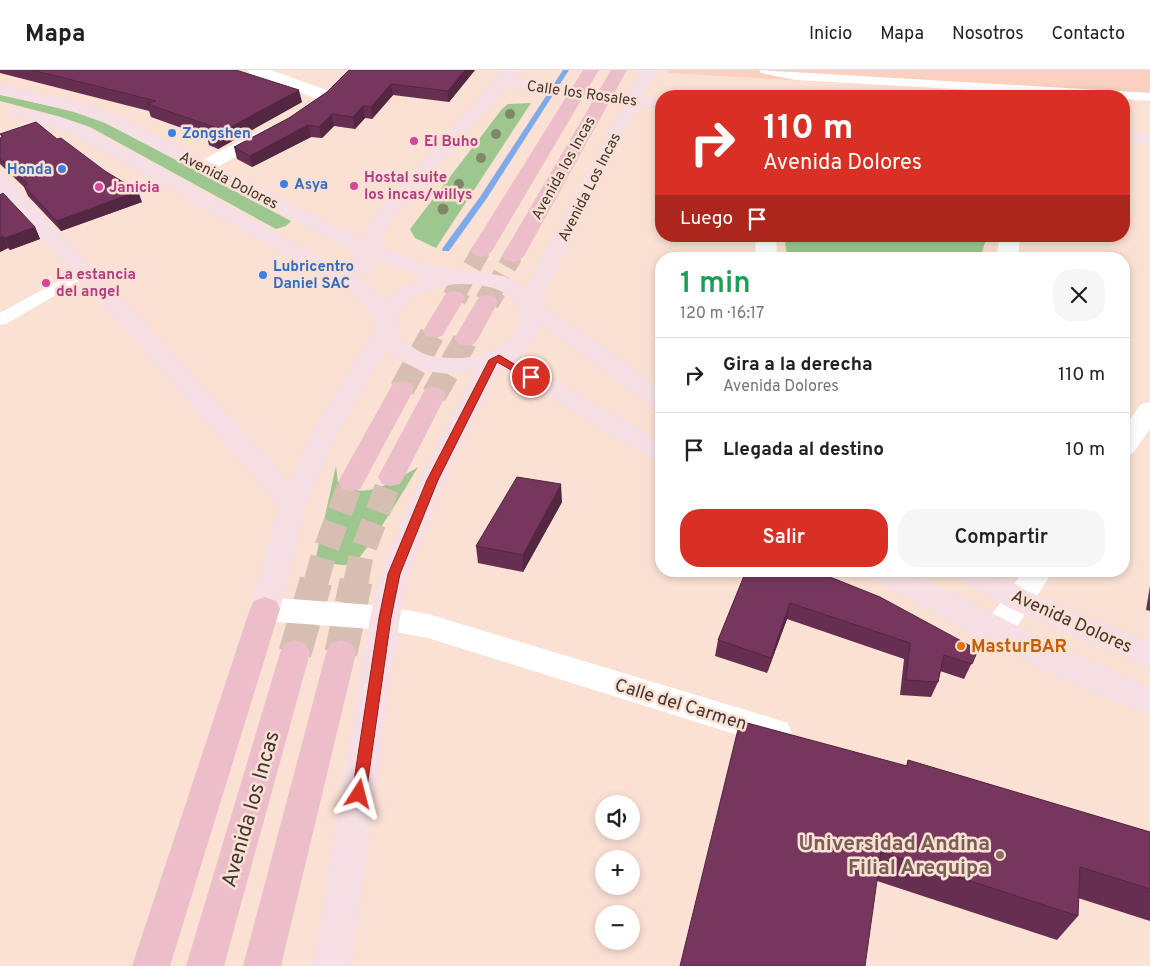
<!DOCTYPE html>
<html lang="es">
<head>
<meta charset="utf-8">
<style>
  body { margin:0; font-family:Overpass,sans-serif; background:#f6f6f6; color:#202124; height:100vh; display:flex; flex-direction:column; font-size:19px; white-space:nowrap }
  * { box-sizing:border-box; margin:0 }
  p { font-size:16px; color:#757577 }
  .icon { flex:none; width:28px; height:28px; fill:none; stroke:currentColor; stroke-width:2; stroke-linecap:round; stroke-linejoin:round }
  .map { position:relative; flex:1; overflow:hidden }
  .drawer { position:absolute; left:655px; top:182px; width:475px; height:325px; display:flex; flex-direction:column; background:#fff; border-radius:20px; box-shadow:0 2px 8px #0003 }
  .drawer>* { flex:none }
  .hud { position:absolute; left:655px; top:20px; width:475px; height:152px; border-radius:20px; box-shadow:0 2px 8px #0003; background:#d93025; color:#fff; overflow:hidden }
  .buttons { position:absolute; left:595px; top:725px; display:grid; gap:10px }
  .buttons a { display:grid; place-items:center; width:45px; height:45px; border-radius:50%; background:#fff; box-shadow:0 2px 8px #0003; font-size:25px }
  .pin { position:absolute; display:grid; place-items:center; width:42px; height:42px; color:#fff; margin:-21px; border:2px solid #fff; border-radius:50%; box-shadow:0 1px 5px #0007 }
  .me { position:absolute; width:55px; margin:-28px; rotate:9deg; stroke-linejoin:round; filter:drop-shadow(0 0 4px #0008) }
  .turn { display:flex; align-items:center; gap:18px; height:105px; padding:0 25px; font-size:22px }
  .turn .icon { width:65px; height:65px; stroke-width:2.5 }
  .turn b { display:block; font-size:35px; line-height:42px }
  .then { display:flex; align-items:center; height:48px; padding:0 25px; background:#0003; gap:10px; font-size:19px }
  .round { display:grid; place-items:center; flex:none; width:52px; height:52px; border-radius:20px; background:#f6f6f6 }
  .headline { display:flex; align-items:center; justify-content:space-between; height:85px; padding:0 25px }
  h1 { font-size:30px; font-weight:600; line-height:38px; color:#1e9e55 }
  .action { display:flex; gap:10px; margin-top:auto; padding:10px 25px }
  .action a { flex:1; height:58px; border-radius:20px; background:#d93025; color:#fff; font-size:20px; font-weight:600; line-height:58px; text-align:center }
  .action a+a { background:#f6f6f6; color:#202124 }
  ul { padding:0; list-style:none }
  li { display:flex; align-items:center; gap:15px; height:75px; padding:0 25px; border-top:1px solid #e0e0e0 }
  li div { flex:1 }
  li b { display:block; font-size:19px }
  li em { font-style:normal }
  header { display:flex; align-items:center; gap:30px; box-sizing:border-box; height:70px; padding:0 25px; background:#fff; border-bottom:1px solid #e0e0e0 }
  header strong { font-size:24px }
  nav { display:flex; gap:28px; margin-inline-start:auto; font-size:18px }
  .map>svg:first-child { display:block }
</style>
</head>
<body>
<header>
<strong>Mapa</strong>
<nav><a>Inicio</a><a>Mapa</a><a>Nosotros</a><a>Contacto</a></nav>
</header>
<div class="map">
<svg width="1150" height="896" viewBox="0 0 1150 896">
  <rect width="100%" height="100%" fill="#fbe0d4"/>
  <polygon fill="#fad1c0" points="669,0 1150,0 1150,31 1124,29 1124,26 1070,26 668,3"/>
  <g fill="#9dc78f">
    <polygon points="0,25 73,41 104,52 291,151 286,156 276,159 90,57 61,47 0,31"/>
    <polygon points="531,33 436,178 415,168 410,159 502,39 508,34"/>
    <polygon points="784,166 987,166 980,189 791,189 787,185"/>
    <path d="M336,396L338,412C364,433 394,411 418,397C409,412 365,487 353,493C343,498 325,492 316,487Z"/>
  </g>
  <g fill="none" stroke-linecap="round" stroke-linejoin="round">
    <polygon fill="#7eaae9" fill-rule="evenodd" points="563,0 569,0 487,128 449,181 443,181 442,179 480,127"/>
    <g stroke="#d6beb3" stroke-width="19" stroke-dasharray="19 9" stroke-linecap="butt">
      <polyline points="458,221 481,181"/>
      <polyline points="493,221 513,186"/>
    </g>
    <g stroke="#d6beb3" stroke-width="25" stroke-dasharray="25 12" stroke-linecap="butt">
      <polyline points="454,228 459,220"/>
      <polyline points="487,232 494,220"/>
      <polyline points="402,319 434,261"/>
      <polyline points="434,325 466,269"/>
      <polyline points="316,512 324,484 351,412"/>
      <polyline points="356,512 361,486 391,407"/>
    </g>
    <g stroke="#d6beb3" stroke-width="33" stroke-dasharray="33 17" stroke-linecap="butt">
      <polyline points="295,583 316,511"/>
      <polyline points="341,583 356,511"/>
    </g>
    <g fill="#fff" fill-rule="evenodd">
      <polygon points="759,0 1150,23 1150,31 1124,29 1124,26 1074,26 795,10 761,3"/>
      <polygon points="84,197 90,199 92,202 90,205 6,254 0,255 0,243"/>
    </g>
    <g fill="#fff" fill-rule="evenodd">
      <polygon points="248,0 271,0 332,22 335,26 332,30 326,31 320,30 250,4"/>
      <polygon points="268,57 274,58 277,62 274,66 210,101 203,103 196,101 193,97 196,93"/>
      <polygon points="756,166 776,166 777,189 755,189"/>
      <polygon points="1000,166 1020,166 1018,189 996,189"/>
      <polygon points="1150,332 1150,359 1133,383 1124,386 1124,358 1141,334"/>
      <polygon points="1023,501 1053,501 1007,572 996,575 985,572 981,563 985,554"/>
      <polygon points="265,527 385,536 428,544 776,649 788,653 792,663 788,673 776,677 428,568 385,560 265,551 254,547 250,539 254,531"/>
    </g>
    <g fill="#f6dfe5" fill-rule="evenodd">
      <path d="M503,0H520L514,8L628,24L641,0H657L644,26L661,29V39L639,36L540,233L661,318V338L652,336L542,255L529,277L516,288L661,372V392L652,389L500,299L445,410L408,505L400,548L351,896H313L370,548L380,505L419,410L475,302C445,306 408,303 387,279L335,368L307,434L280,539L276,547L265,551L254,547L250,539L279,436L143,278L0,123V105L7,107L159,268L289,412L309,368L375,260L374,250L366,236L352,223L75,65L47,55L10,46L7,42L10,38L16,37L59,47L87,57L368,213L385,231L396,220L426,207L375,190L370,203L362,204L354,203L351,198L356,182L105,53L74,42L0,24V14L86,34L117,45L362,169L375,145ZM507,17L623,34L526,218L504,206L430,195L379,177L391,151ZM463,214C554,215 526,292 450,288C437,288 425,286 414,278C404,271 396,263 397,250C400,226 442,213 463,214Z"/>
      <polygon points="1124,63 1150,64 1150,74 1124,73"/>
      <path d="M868,501H908L1059,577L1150,617V645C1054,611 961,557 872,509Z"/>
      <polygon points="954,501 993,501 1029,522 1150,572 1150,598 1009,538 958,509"/>
    </g>
    <g fill="#ecbeca" fill-rule="evenodd">
      <polygon points="583,0 599,0 492,181 488,185 481,187 474,185 470,181"/>
      <polygon points="611,0 627,0 524,186 520,190 513,192 506,190 502,186"/>
      <polygon points="454,221 462,223 465,228 445,261 442,266 434,268 426,266 423,261 443,228 446,223"/>
      <polygon points="487,225 495,227 498,232 478,269 474,274 466,276 458,274 454,269 476,232 479,227"/>
      <polygon points="402,311 411,313 414,319 364,412 360,419 351,421 342,419 338,412 390,319 393,313"/>
      <polygon points="434,317 443,319 446,325 404,407 400,414 391,416 382,414 378,407 422,325 425,319"/>
      <polygon points="265,527 276,531 280,539 170,896 132,896 250,539 254,531"/>
      <polygon points="295,570 306,574 310,583 224,896 186,896 280,583 284,574"/>
      <polygon points="341,570 352,574 356,583 281,896 243,896 326,583 330,574"/>
    </g>
  </g>
  <g fill="#818669">
    <circle cx="510" cy="44" r="5"/>
    <circle cx="496" cy="64" r="5"/>
    <circle cx="481" cy="88" r="5"/>
    <circle cx="459" cy="114" r="5"/>
    <circle cx="443" cy="139" r="5.5"/>
  </g>
  <g fill="#662e50">
    <polygon points="0,0 236,0 302,32 218,79 209,75 207,67 151,47 149,41 0,3"/>
    <polygon points="475,0 449,32 393,25 372,49 365,48 355,59 334,56 322,68 311,67 252,97 237,89 234,77 289,48 327,22"/>
    <polygon points="0,64 57,69 142,132 61,161 28,126 24,117 0,94 0,68 2,68"/>
    <polygon points="0,125 35,157 40,169 10,180 8,178 0,182"/>
    <polygon points="562,432 523,502 478,493 476,476"/>
    <polygon points="746,501 978,580 964,609 940,601 938,612 931,627 900,625 904,589 787,549 767,603 715,586 718,570"/>
    <polygon points="1150,516 1150,541 1146,540"/>
    <polygon points="740,651 906,696 908,690 1150,762 1150,851 1078,828 1078,846 1057,870 877,811"/>
  </g>
  <g fill="#532641">
    <polygon points="465,0 475,0 449,32 448,21"/>
    <polygon points="391,14 393,25 372,49 371,37"/>
    <polygon points="299,20 302,32 218,79 214,66"/>
    <polygon points="363,36 365,48 355,59 353,47"/>
    <polygon points="332,44 334,56 322,68 319,57"/>
    <polygon points="308,55 311,67 252,97 250,86"/>
    <polygon points="138,121 142,132 61,161 57,151"/>
    <polygon points="35,157 40,169 10,180 5,168"/>
    <polygon points="3,166 8,178 0,182 0,168"/>
    <polygon points="561,414 562,432 523,502 523,485"/>
    <polygon points="790,533 787,549 767,603 771,588"/>
  </g>
  <g fill="#77365d" stroke="#532641">
    <polygon points="32,0 236,0 299,20 214,66 206,62 214,57 147,34 156,31"/>
    <polygon points="349,0 465,0 448,21 391,14 371,37 363,36 353,47 332,44 319,57 308,55 250,86 234,77 289,48 327,22"/>
    <polygon points="36,52 57,69 61,68 105,101 138,121 57,151 24,116 28,114 0,88 0,68 3,67 0,64"/>
    <polygon points="3,123 35,157 5,168 3,166 0,168 0,125"/>
    <polygon points="517,407 561,414 523,485 476,476"/>
    <polygon points="746,501 815,501 880,527 978,580 972,594 944,585 938,612 906,610 910,573 790,533 771,588 718,570"/>
    <polygon points="740,651 907,696 908,690 1150,762 1150,819 1080,797 1078,846 881,782 865,896 680,896"/>
  </g>
  <polygon fill="#d93025" stroke="#8d1f18" points="499,285 536,307 535,309 527,309 497,292 438,410 400,504 391,548 366,724 364,728 359,730 354,728 352,724 379,548 388,504 427,410 489,290"/>
  <g fill="#3f7fe0" stroke="#fbe0d4" stroke-width="2">
    <circle cx="172" cy="63" r="5"/>
    <circle cx="62" cy="99" r="5"/>
    <circle cx="284" cy="114" r="5"/>
    <circle cx="263" cy="205" r="5"/>
  </g>
  <g fill="#d1479c" stroke="#fbe0d4" stroke-width="2">
    <circle cx="414" cy="71" r="5"/>
    <circle cx="354" cy="116" r="5"/>
    <circle cx="99" cy="117" r="5"/>
    <circle cx="46" cy="213" r="5"/>
  </g>
  <circle fill="#e8710a" stroke="#fbe0d4" stroke-width="2" cx="961" cy="576" r="5"/>
  <circle fill="#8d6e63" stroke="#fbe0d4" stroke-width="2" cx="1000" cy="785" r="5"/>
  <g text-anchor="middle" stroke-width="5" stroke-linejoin="round" paint-order="stroke">
    <g font-size="15" fill="#433530" stroke="#fbe0d4">
      <text transform="translate(582 23) rotate(8)" y="5">Calle los Rosales</text>
      <text transform="translate(563 98) rotate(-61)" y="5">Avenida los Incas</text>
      <text transform="translate(229 110) rotate(27)" y="5">Avenida Dolores</text>
      <text transform="translate(589 117) rotate(-63)" y="5">Avenida Los Incas</text>
    </g>
    <g font-size="15" font-weight="bold" fill="#366cbe" stroke="#fbe0d4" text-anchor="start">
      <text x="182" y="68">Zongshen</text>
      <text x="52" y="104" text-anchor="end">Honda</text>
      <text x="294" y="119">Asya</text>
      <text x="273" y="201">Lubricentro<tspan x="273" dy="17">Daniel SAC</tspan></text>
    </g>
    <g font-size="15" font-weight="bold" fill="#b23c85" stroke="#fbe0d4" text-anchor="start">
      <text x="424" y="76">El Buho</text>
      <text x="364" y="112">Hostal suite<tspan x="364" dy="17">los incas/willys</tspan></text>
      <text x="109" y="122">Janicia</text>
      <text x="56" y="209">La estancia<tspan x="56" dy="17">del angel</tspan></text>
    </g>
    <g font-size="18" fill="#433530" stroke="#fbe0d4">
      <text transform="translate(1072 551) rotate(24)" y="6">Avenida Dolores</text>
      <text transform="translate(681 634) rotate(17)" y="6">Calle del Carmen</text>
    </g>
    <g font-size="18" font-weight="bold" fill="#c56008" stroke="#fbe0d4" text-anchor="start">
      <text x="971" y="582">MasturBAR</text>
    </g>
    <g font-size="21" fill="#433530" stroke="#fbe0d4">
      <text transform="translate(250 739) rotate(-74)" y="7">Avenida los Incas</text>
    </g>
    <g font-size="21" font-weight="bold" fill="#785e54" stroke="#fbe0d4" text-anchor="end">
      <text x="990" y="780">Universidad Andina<tspan x="990" dy="24">Filial Arequipa</tspan></text>
    </g>
  </g>
</svg>
<div class="buttons">
<a><svg class="icon" aria-label="sound" viewBox="0 0 24 24"><path d="M4 9h4l5-4v14l-5-4H4zM17 9q2 3 0 6"/></svg></a>
<a>+</a>
<a>−</a>
</div>
<div class="pin" style="left:531px;top:307px;background:#d93025"><svg class="icon" aria-label="arrive" viewBox="0 0 24 24"><path d="M6 21V4h12l-3 4 3 4H6"/></svg></div>
<svg class="me" style="left:359px;top:724px" viewBox="-20 -20 40 40"><path d="M0-17L14 15 0 8-14 15z" fill="#d93025" stroke="#fff" stroke-width="4"/></svg>
<div class="hud">
<div class="turn"><svg class="icon" aria-label="right" viewBox="0 0 24 24"><path d="M7 20v-9h11M14 6l5 5-5 5"/></svg><div><b>110 m</b>Avenida Dolores</div></div>
<div class="then">Luego<svg class="icon" aria-label="arrive" viewBox="0 0 24 24"><path d="M6 21V4h12l-3 4 3 4H6"/></svg></div>
</div>
<section class="drawer">
<div class="headline"><div><h1>1 min</h1><p>120 m · 16:17</p></div><a class="round"><svg class="icon" aria-label="close" viewBox="0 0 24 24"><path d="M6 6l12 12M18 6L6 18"/></svg></a></div>
<ul>
<li><svg class="icon" aria-label="right" viewBox="0 0 24 24"><path d="M7 20v-9h11M14 6l5 5-5 5"/></svg><div><b>Gira a la derecha</b><p>Avenida Dolores</p></div><em>110 m</em></li>
<li><svg class="icon" aria-label="arrive" viewBox="0 0 24 24"><path d="M6 21V4h12l-3 4 3 4H6"/></svg><div><b>Llegada al destino</b></div><em>10 m</em></li>
</ul>
<div class="action"><a>Salir</a><a>Compartir</a></div>
</section>
</div>
</body>
</html>
